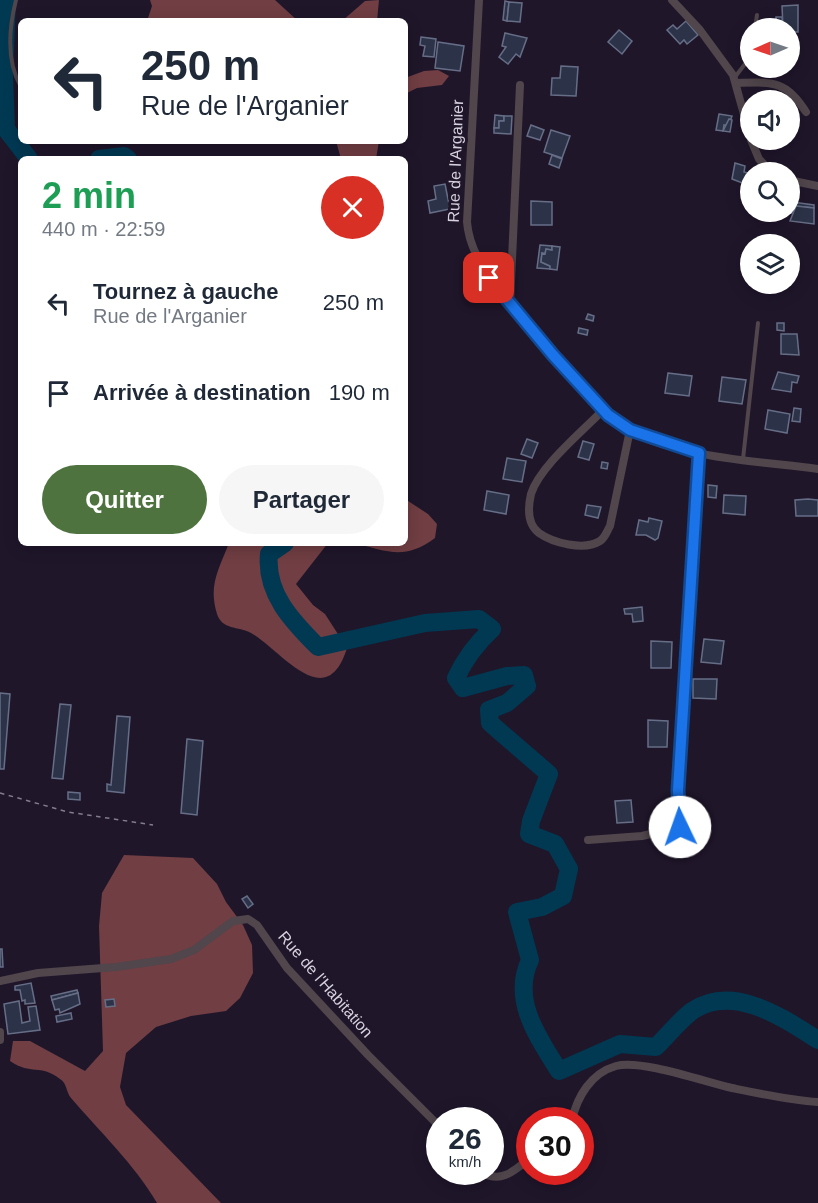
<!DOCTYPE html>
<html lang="fr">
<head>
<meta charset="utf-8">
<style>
  body { margin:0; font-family:Helvetica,sans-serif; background:#f6f6f7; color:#1f2937; height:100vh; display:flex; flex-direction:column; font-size:22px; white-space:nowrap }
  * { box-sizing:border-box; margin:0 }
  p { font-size:20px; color:#747a83 }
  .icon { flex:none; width:33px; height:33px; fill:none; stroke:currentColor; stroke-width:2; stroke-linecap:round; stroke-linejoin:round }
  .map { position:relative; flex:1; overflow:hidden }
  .panel { position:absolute; left:18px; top:156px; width:390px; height:390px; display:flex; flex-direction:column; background:#fff; border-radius:9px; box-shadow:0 3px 15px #0003 }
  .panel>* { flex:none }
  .top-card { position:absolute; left:18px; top:18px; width:390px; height:126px; border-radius:9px; box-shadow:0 3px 15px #0003; background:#fff; color:#1f2937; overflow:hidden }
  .needle { width:39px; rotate:268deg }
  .buttons { position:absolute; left:740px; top:18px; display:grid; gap:12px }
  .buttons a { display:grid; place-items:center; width:60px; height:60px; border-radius:50%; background:#fff; box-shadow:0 3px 15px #0003; font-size:30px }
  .speed { position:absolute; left:426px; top:1107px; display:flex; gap:12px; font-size:30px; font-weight:700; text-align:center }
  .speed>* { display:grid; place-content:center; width:78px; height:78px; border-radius:50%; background:#fff; box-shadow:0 3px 15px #0003; line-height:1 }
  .speed small { font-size:15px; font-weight:400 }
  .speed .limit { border:9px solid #d22; background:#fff; color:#111 }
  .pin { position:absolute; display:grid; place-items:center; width:51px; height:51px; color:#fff; margin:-26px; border-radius:12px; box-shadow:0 3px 9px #0006 }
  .me { position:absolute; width:66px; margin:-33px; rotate:357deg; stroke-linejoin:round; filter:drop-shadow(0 0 4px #0008) }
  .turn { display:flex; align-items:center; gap:21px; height:126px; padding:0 24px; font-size:27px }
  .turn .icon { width:78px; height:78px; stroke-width:2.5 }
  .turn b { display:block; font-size:42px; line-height:51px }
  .round { display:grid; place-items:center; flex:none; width:63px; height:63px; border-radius:32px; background:#f6f6f7 }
  .summary { display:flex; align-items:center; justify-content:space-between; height:102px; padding:0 24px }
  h1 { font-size:36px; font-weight:700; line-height:45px; color:#1e9e55 }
  .cta { display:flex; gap:12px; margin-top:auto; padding:12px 24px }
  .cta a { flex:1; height:69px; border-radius:36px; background:#4f733f; color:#fff; font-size:24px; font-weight:700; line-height:69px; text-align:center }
  .cta a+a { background:#f6f6f7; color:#1f2937 }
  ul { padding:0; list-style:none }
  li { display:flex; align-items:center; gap:18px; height:90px; padding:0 24px }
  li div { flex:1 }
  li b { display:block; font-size:22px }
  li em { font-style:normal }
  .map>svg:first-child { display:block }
</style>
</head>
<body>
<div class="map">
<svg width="818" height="1203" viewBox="0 0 818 1203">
  <rect width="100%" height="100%" fill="#1f162a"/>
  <g fill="#703e43">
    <polygon points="150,0 275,0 298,21 147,21 152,6"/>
    <polygon points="379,0 377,21 342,21 365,1"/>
    <polygon points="438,70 449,76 442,85 417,88 405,94 405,78 424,71"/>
    <polygon points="336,141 379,141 376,159 341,159"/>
    <path d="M405,499L428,514L437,524L435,538C404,561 387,551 354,543H405Z"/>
    <path d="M229,543H328L296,584L313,605L325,614L347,648C326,716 280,649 251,633C238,626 222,630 217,614C208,585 219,569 229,543Z"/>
    <path d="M124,855L193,858L217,884L226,902L243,925L252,945L253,973L240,998L226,1011L191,1016L156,1027L126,1053L120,1087L126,1105L221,1203H157C134,1164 101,1133 71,1098C66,1092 67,1083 60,1079C39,1063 32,1076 10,1061L13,1041H30L85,1071L103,1051L99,926L102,893Z"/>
  </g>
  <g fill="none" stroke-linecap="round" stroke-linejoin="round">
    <g stroke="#013953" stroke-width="18">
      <polyline points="7,0 4,74 6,129 29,159"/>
      <polyline points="99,159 124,156 128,159"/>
      <path d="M285,543L269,554C265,593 292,621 318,647L425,623L479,619L492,629C476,644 465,658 456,678L463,688L507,676L524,675L527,686L507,703L489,710L490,723L549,774L531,821L529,834L555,844L569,869L563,896L542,907L517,912L530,960C511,1000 538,1037 559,1071L620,1044L656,1047C667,1036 679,1021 692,1011C733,983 783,1018 818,1040"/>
    </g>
  </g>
  <g fill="#2c3348" stroke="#666e87" stroke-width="1.5">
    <polygon points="505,1 509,2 507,21 503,20"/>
    <polygon points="509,2 522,3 520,22 507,21"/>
    <polygon points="798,5 798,32 789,32 788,28 783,28 782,6"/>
    <polygon points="776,17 782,17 783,28 788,28 776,28"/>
    <polygon points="686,21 698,35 687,44 684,40 680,44 667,30 673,25 677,29"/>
    <polygon points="619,30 632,41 622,54 608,42"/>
    <polygon points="505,33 527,38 520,57 516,54 508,64 499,57 506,47 502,46"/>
    <polygon points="421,37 436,39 434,57 423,56 425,46 420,45"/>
    <polygon points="438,42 464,46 460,71 435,68"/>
    <polygon points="561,66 578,67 576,96 551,95 552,78 560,78"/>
    <polygon points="719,114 732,116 728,126 724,125 723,131 716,130"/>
    <polygon points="495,115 504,116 504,121 499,121 499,128 494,128"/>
    <polygon points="504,116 512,116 511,134 494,133 494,128 499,128 499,121 504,121"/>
    <polygon points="729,119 732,120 730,132 723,131"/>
    <polygon points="531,125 544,130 540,140 527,136"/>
    <polygon points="551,130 570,136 562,158 544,152"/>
    <polygon points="552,155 562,159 559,168 549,164"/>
    <polygon points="735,163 745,166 744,172 748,173 745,184 732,179"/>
    <polygon points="445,184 450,209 430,213 428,201 436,199 434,186"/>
    <polygon points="531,201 552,202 552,225 531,225"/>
    <polygon points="792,202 814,205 814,208 796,206 795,213 791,213"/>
    <polygon points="796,206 814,208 814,224 790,221"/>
    <polygon points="540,245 552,246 552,250 546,249 545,254 542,253 541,262 550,266 550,269 537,268"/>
    <polygon points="552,246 560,247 557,270 550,269 550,266 541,262 542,253 545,254 546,249 552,250"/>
    <polygon points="588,314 594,316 593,321 586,319"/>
    <polygon points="777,323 784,323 784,331 777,330"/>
    <polygon points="579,328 588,330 587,335 578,333"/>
    <polygon points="781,334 797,334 799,355 781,354"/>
    <polygon points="778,372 799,376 797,383 792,382 791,392 772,389"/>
    <polygon points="668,373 692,376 689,396 665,393"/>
    <polygon points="722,377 746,380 742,404 719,401"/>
    <polygon points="794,408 801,409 800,422 792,421"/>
    <polygon points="768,410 790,414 787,433 765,429"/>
    <polygon points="527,439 538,443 532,458 521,454"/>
    <polygon points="583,441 594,444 589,460 578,457"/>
    <polygon points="507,458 526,461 522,482 503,479"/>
    <polygon points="602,462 608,463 607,469 601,468"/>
    <polygon points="708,485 717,486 716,498 708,497"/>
    <polygon points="487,491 509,495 506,514 484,510"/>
    <polygon points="724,495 746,496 745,515 723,513"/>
    <polygon points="808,499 818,500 818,516 796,516 795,500"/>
    <polygon points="587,505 601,507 598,518 585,515"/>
    <polygon points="649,518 662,521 658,538 655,540 646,535 636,535 639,520 648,522"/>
    <polygon points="642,607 643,621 633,622 632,614 625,614 624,609"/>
    <polygon points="704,639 724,641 721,664 701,662"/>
    <polygon points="651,641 672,642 671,668 651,668"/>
    <polygon points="693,679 717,679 716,699 693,698"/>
    <polygon points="0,693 10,694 4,769 0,769"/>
    <polygon points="60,704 71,705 63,779 52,778"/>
    <polygon points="117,716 130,717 124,793 107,791 107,784 111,785"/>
    <polygon points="648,720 668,721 667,747 648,747"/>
    <polygon points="187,739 203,741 197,815 181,813"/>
    <polygon points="68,792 80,793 80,800 68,799"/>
    <polygon points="631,800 633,822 617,823 615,801"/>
    <polygon points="247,896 253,904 248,908 242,899"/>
    <polygon points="0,949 2,949 3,967 0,967"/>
    <polygon points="31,983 35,1003 25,1004 25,1000 22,1001 20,990 15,990 15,986"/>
    <polygon points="77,990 78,993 52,1000 51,996"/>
    <polygon points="78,993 80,1004 60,1013 59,1009 55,1010 52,1000"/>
    <polygon points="114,999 115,1006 106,1007 105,1000"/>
    <polygon points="19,1001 22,1023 30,1021 28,1007 36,1006 40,1030 8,1034 4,1004"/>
    <polygon points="71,1013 72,1019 57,1022 56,1016"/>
  </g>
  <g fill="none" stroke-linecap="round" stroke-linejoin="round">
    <polyline stroke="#837c8d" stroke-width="1.5" stroke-dasharray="4.5 4.5" stroke-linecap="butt" points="0,793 68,812 153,825"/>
    <g stroke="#50464c" stroke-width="4">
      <path d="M16,0C9,28 6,61 21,87"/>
      <polyline points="755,28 757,15"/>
      <polyline points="735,77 745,64 750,47"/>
      <polyline points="743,459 758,323"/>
    </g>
    <g stroke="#50464c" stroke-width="8">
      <path d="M479,0L467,222C470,260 500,291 523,319C551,353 583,399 619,424C667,458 760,461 818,469"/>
      <polyline points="672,0 700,30 733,75 750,136"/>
      <path d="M737,83C773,82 786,80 806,112"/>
      <polyline points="751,140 759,159 771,172"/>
      <polyline points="789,180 818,186"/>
      <polyline points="510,303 520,85"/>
      <path d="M603,410C582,432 540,466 531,494C528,507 527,524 539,533C553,543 584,551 600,541C605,538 607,531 610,526L630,430"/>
      <polyline points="588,840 642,836 680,827 678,790 699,453"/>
      <polyline points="0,981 38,973 116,967 171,959 194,950 233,921 248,919 257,925 287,968 368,1055 440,1127"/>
      <polyline points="0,1032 0,1040"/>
      <path d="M572,1120C577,1097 591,1073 616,1066C641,1059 705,1082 732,1088C761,1094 789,1100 818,1102"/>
      <path d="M481,1172C501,1184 514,1171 530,1158"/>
    </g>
  </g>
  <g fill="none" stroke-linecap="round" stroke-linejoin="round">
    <g stroke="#114b97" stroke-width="15">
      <polyline id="route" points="489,278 553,355 608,415 630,430 699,453 678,790 680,827"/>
    </g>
    <use href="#route" stroke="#1a73e8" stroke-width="10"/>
  </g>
  <g text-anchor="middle" stroke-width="6" stroke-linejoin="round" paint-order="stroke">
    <g font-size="16" fill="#d7d1df" stroke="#1f162a">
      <text transform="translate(455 161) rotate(-88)" y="6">Rue de l'Arganier</text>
      <text transform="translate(326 984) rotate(49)" y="6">Rue de l'Habitation</text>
    </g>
  </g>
</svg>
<div class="buttons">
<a><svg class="needle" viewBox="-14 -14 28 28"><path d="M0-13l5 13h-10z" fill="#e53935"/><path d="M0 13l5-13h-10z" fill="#747a83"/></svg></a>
<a><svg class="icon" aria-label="sound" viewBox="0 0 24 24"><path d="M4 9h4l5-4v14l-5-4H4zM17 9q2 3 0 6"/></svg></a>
<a><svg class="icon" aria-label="search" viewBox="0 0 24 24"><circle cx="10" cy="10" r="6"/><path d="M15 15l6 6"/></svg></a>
<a><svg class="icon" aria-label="layers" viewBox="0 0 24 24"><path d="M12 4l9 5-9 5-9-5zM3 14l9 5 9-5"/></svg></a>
</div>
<div class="speed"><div>26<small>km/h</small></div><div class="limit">30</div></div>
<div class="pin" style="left:489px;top:278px;background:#d93025"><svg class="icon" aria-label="arrive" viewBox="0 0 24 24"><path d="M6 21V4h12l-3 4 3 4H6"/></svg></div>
<svg class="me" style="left:680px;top:827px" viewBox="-20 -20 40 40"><circle r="19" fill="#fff"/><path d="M0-13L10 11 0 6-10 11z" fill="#1a73e8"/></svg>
<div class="top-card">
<div class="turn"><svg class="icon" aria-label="left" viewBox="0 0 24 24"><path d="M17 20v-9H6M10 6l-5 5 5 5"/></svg><div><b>250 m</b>Rue de l'Arganier</div></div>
</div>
<section class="panel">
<div class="summary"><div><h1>2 min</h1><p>440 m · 22:59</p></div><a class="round" style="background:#d93025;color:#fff"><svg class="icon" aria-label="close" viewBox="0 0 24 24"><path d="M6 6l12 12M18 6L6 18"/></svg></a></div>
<ul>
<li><svg class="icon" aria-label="left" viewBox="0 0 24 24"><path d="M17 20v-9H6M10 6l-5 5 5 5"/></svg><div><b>Tournez à gauche</b><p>Rue de l'Arganier</p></div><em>250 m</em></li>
<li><svg class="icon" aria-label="arrive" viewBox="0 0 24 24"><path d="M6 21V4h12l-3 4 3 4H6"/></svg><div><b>Arrivée à destination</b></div><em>190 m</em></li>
</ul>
<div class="cta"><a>Quitter</a><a>Partager</a></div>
</section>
</div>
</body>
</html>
